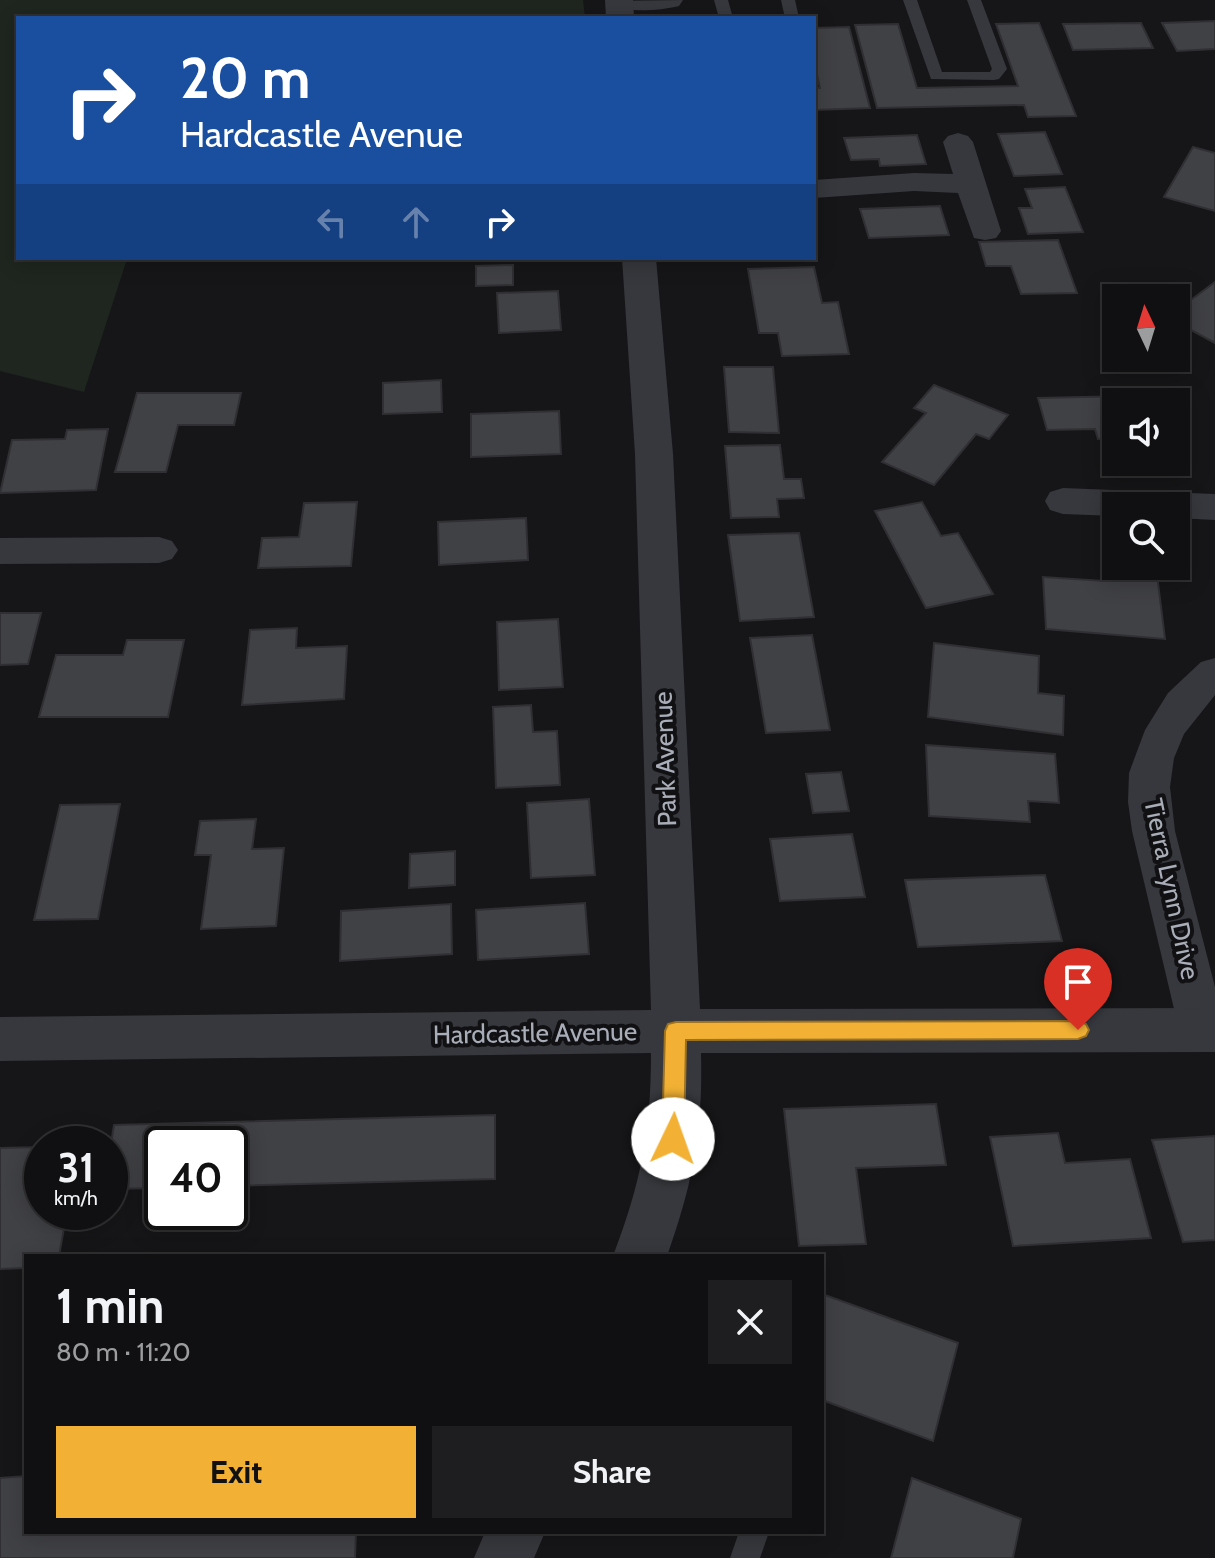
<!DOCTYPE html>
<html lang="en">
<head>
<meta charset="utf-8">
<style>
  body { margin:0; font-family:Cabin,sans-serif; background:#1e1e20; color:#f1f3f6; height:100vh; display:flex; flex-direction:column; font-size:30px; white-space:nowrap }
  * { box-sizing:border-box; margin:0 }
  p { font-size:26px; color:#9c9d9f }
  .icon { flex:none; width:44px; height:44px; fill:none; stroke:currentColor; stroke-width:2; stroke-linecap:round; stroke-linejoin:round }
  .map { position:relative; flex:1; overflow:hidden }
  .drawer { position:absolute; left:24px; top:1254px; width:800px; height:280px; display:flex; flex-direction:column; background:#101012; border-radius:0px; box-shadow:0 4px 20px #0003,0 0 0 2px #303032 }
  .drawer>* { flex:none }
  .guide { position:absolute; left:16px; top:16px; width:800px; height:244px; border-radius:0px; box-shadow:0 4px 20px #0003,0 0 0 2px #303032; background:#1a4fa0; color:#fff; overflow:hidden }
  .needle { width:52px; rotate:356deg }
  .controls { position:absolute; left:1102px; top:284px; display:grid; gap:16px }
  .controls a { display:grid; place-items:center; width:88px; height:88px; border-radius:0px; background:#101012; box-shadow:0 4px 20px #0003,0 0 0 2px #303032; font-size:40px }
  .speed { position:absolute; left:24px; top:1126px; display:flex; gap:16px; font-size:40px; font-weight:700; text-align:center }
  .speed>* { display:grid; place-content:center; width:104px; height:104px; border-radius:50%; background:#101012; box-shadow:0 4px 20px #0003,0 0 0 2px #303032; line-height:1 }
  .speed small { font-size:20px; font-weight:400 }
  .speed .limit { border:4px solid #111; border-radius:12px; background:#fff; color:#111 }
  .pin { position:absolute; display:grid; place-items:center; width:68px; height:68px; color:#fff; margin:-82px -34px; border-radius:50% 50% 50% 0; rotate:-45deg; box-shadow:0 0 8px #0007 }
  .pin .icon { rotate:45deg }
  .me { position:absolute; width:88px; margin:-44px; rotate:3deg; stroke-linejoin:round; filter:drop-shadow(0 0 6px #0008) }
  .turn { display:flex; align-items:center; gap:28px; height:168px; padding:0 32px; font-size:36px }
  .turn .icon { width:104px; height:104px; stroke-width:2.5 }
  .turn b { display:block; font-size:56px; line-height:68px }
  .lanes { display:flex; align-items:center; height:76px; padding:0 32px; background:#0003; justify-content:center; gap:40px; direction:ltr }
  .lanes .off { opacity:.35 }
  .round { display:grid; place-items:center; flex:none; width:84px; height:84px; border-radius:0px; background:#1e1e20 }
  .head { display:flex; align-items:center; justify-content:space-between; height:136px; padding:0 32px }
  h1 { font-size:48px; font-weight:700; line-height:60px }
  .cta { display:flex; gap:16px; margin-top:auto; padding:16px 32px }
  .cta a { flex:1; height:92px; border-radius:0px; background:#f2b134; color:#111; font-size:32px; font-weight:700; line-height:92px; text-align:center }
  .cta a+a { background:#1e1e20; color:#f1f3f6 }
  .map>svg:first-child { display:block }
</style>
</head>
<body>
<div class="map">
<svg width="1215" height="1558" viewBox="0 0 1215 1558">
  <rect width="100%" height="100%" fill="#161618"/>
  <polygon fill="#1e261f" points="0,0 583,0 585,18 18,18 18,258 141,258 127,259 84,392 0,371"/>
  <g fill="#404145" stroke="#303034" stroke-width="2">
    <polygon points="1215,21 1215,49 1177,51 1162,23"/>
    <polygon points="1039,23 1076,116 1028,117 1024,105 877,108 855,25 898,24 917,88 1018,86 996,24"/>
    <polygon points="1141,23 1153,48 1073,50 1063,24"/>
    <polygon points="849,27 870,108 814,110 814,88 820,88 814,61 814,28"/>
    <polygon points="1045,132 1062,174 1014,176 998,134"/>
    <polygon points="917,135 926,164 880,166 879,159 851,160 844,138"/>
    <polygon points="1193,147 1215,153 1215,211 1164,197"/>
    <polygon points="1065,187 1083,232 1028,234 1019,208 1032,208 1025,189"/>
    <polygon points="940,206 949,235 869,238 860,209"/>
    <polygon points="1058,240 1077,293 1021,294 1011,266 986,266 979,242"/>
    <polygon points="513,265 513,285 476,286 476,266"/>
    <polygon points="814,267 822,303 838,302 849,354 782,356 778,333 759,333 748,269"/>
    <polygon points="1215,282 1215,343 1176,322 1176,311"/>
    <polygon points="558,291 561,330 499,333 497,293"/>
    <polygon points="724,367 773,367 779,433 729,432"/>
    <polygon points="441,380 442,412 383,414 383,383"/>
    <polygon points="934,385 1008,415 989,439 976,434 934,485 882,462 926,413 914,408"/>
    <polygon points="137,393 241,393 234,425 178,425 166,472 115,472"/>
    <polygon points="1128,396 1129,400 1170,399 1171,402 1116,402 1116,438 1098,439 1095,429 1047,430 1038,398"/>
    <polygon points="559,411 561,454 471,457 471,414"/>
    <polygon points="108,429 96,490 0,493 12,440 65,439 67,430"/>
    <polygon points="780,445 784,479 801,479 804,498 777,499 779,517 731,518 725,446"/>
    <polygon points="357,502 351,566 258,568 262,538 299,537 304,503"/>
    <polygon points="922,502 941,536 958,533 993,594 926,608 875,511"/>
    <polygon points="526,518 528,560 439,565 438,522"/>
    <polygon points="799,533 814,617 740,621 728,535"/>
    <polygon points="1104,572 1157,575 1165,639 1046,629 1043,577 1104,581"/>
    <polygon points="0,613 41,613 28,664 0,665"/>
    <polygon points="558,619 563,687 499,690 497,622"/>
    <polygon points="297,628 296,648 347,646 344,699 242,705 250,630"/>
    <polygon points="812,635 830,730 766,733 750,638"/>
    <polygon points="127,640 184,640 168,717 39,717 56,655 123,655"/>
    <polygon points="934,643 1039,656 1038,693 1064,696 1063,735 928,717"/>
    <polygon points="531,705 533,732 557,731 560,785 496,788 493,707"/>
    <polygon points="926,745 1055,754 1059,803 1028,801 1030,822 929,816"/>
    <polygon points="841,772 849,811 813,813 806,774"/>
    <polygon points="589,799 595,875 531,878 527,803"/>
    <polygon points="120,804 98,919 34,920 60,805"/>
    <polygon points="256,819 252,849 284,848 276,926 201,929 211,855 195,855 200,821"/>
    <polygon points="852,834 865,897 780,901 770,839"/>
    <polygon points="455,851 455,885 409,888 410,854"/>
    <polygon points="1045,875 1062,941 918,947 905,880"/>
    <polygon points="585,903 589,954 478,960 476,910"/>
    <polygon points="451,904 452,954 340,961 341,911"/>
    <polygon points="936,1104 946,1165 856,1168 866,1244 799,1246 784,1109"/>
    <polygon points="495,1115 495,1179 230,1186 230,1144 162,1144 162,1188 110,1189 110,1149 114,1125"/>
    <polygon points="1058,1133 1065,1163 1130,1159 1151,1238 1013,1246 990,1137"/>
    <polygon points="1215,1136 1215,1240 1183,1242 1152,1140"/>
    <polygon points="42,1147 42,1212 67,1212 59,1256 26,1256 26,1268 0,1269 0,1148"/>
    <polygon points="822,1294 958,1343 933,1441 822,1400"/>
    <polygon points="26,1476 26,1532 356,1532 355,1558 0,1558 0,1478"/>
    <polygon points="912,1478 1021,1519 1013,1558 891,1558"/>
  </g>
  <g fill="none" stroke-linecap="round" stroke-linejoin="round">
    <g fill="#37383d" fill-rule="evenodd">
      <polygon points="714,0 728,0 733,18 719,18"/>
      <polygon points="781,0 795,0 799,18 785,18"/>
      <polygon points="903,0 917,0 942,72 990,72 992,69 967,0 981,0 1007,69 999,79 994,80 931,79"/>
      <polygon points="739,1532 769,1532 760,1558 730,1558"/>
    </g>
    <g fill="#37383d" fill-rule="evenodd">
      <path d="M683,0L679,6C659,11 630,12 610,7L606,1Z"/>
      <polygon points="958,133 968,136 973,142 1001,231 996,238 985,240 974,238 958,193 914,191 814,198 814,180 914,173 953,174 943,142 948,136"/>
      <polygon points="1063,488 1215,494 1215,520 1176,518 1176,506 1116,506 1116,516 1063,514 1050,510 1045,501 1050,492"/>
      <polygon points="159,537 172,541 178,550 172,559 159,563 0,564 0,538"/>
      <polygon points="1215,658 1215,695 1184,734 1174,758 1170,787 1175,831 1215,987 1215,1046 1202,1051 1185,1045 1179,1030 1132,831 1128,802 1129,773 1145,730 1168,693 1201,662"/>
    </g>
    <g fill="#37383d" fill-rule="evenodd">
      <polygon points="605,0 633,0 634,18 606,18"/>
      <path d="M622,258H656L673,454L700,1009L1215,1008V1052L701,1053C703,1131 693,1183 667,1256H613C641,1183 651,1131 651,1053L0,1061V1017L651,1010L635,454Z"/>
      <polygon points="485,1532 545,1532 534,1558 474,1558"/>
    </g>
  </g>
  <polygon fill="#f2b134" stroke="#9d7322" stroke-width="2" points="1078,1021 1086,1024 1089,1030 1086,1036 1078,1039 686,1040 684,1139 681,1146 673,1149 665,1146 662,1139 665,1031 668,1024 676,1022"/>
  <g text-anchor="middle" stroke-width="8" stroke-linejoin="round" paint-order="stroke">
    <g font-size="26" fill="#a8adb8" stroke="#111113">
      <text transform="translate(665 759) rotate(-92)" y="9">Park Avenue</text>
      <text transform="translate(1172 889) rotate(78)" y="9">Tierra Lynn Drive</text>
      <text transform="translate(535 1033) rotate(-1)" y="9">Hardcastle Avenue</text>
    </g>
  </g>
</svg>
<div class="controls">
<a><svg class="needle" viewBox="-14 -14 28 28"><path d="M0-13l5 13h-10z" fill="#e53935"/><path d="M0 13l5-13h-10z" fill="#9c9d9f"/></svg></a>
<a><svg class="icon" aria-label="sound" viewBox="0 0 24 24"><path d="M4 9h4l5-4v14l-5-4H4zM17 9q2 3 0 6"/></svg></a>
<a><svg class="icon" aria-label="search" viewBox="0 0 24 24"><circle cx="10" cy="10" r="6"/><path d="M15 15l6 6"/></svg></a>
</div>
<div class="speed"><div>31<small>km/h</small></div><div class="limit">40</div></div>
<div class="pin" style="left:1078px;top:1030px;background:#d93025"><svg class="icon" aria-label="arrive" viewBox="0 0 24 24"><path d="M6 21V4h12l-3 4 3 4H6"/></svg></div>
<svg class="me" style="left:673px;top:1139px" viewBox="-20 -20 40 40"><circle r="19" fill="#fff"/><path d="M0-13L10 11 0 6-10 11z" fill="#f2b134"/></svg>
<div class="guide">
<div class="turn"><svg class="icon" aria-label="right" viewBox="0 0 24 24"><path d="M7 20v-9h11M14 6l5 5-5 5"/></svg><div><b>20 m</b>Hardcastle Avenue</div></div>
<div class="lanes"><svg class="icon off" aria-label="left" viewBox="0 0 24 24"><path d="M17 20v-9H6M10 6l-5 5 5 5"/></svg><svg class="icon off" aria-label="ahead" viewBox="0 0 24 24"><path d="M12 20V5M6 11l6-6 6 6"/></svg><svg class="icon" aria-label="right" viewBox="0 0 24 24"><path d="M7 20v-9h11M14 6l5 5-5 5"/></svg></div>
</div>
<section class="drawer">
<div class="head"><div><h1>1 min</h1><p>80 m · 11:20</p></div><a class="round"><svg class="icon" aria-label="close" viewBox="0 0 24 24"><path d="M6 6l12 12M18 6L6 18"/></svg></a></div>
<div class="cta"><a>Exit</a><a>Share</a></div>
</section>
</div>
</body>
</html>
